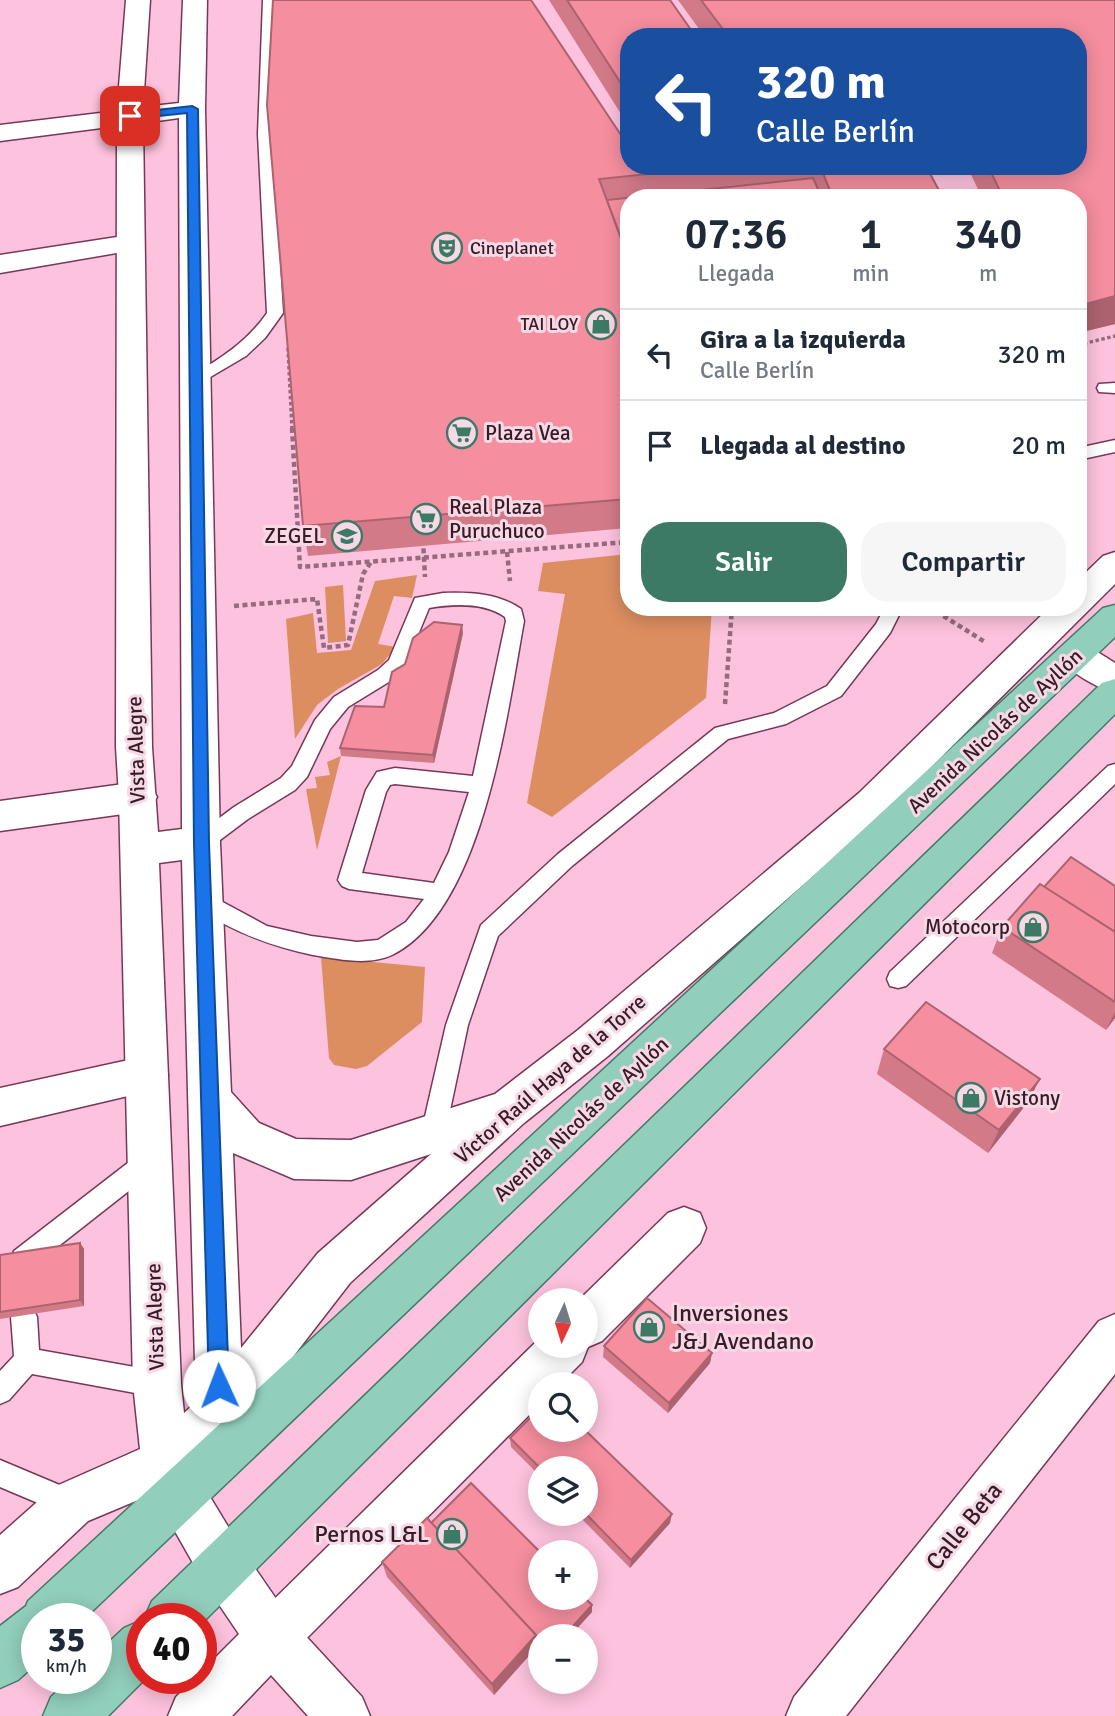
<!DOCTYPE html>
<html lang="es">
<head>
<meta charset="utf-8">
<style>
  body { margin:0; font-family:Signika,sans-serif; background:#f6f6f7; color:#1f2937; height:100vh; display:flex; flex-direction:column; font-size:26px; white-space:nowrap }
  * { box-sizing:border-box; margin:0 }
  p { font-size:23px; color:#747a83 }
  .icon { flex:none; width:38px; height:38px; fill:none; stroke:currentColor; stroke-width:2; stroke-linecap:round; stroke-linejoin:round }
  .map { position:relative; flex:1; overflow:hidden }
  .drawer { position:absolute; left:620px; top:189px; width:467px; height:427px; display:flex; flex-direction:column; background:#fff; border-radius:28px; box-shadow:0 4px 18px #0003 }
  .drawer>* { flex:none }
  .banner { position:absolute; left:620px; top:28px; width:467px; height:147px; border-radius:28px; box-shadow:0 4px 18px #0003; background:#1a4fa0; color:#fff; overflow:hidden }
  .needle { width:46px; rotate:184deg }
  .fabs { position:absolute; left:528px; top:1288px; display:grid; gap:14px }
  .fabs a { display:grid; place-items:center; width:70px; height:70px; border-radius:50%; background:#fff; box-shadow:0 4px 18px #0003; font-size:35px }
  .speed { position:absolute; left:21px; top:1603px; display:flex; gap:14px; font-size:35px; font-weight:700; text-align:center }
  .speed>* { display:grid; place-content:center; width:91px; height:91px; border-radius:50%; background:#fff; box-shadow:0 4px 18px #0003; line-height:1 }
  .speed small { font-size:18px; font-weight:400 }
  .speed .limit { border:10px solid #d22; background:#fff; color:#111 }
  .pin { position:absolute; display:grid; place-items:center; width:60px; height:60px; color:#fff; margin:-30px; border-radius:14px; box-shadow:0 4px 10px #0006 }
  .me { position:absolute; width:77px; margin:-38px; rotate:358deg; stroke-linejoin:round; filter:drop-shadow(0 0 5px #0008) }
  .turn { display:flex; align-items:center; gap:24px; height:147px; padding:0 21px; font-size:32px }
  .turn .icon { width:91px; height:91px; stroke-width:2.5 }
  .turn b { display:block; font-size:49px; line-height:60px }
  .eta { display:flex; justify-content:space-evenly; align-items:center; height:119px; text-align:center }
  .eta b { font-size:42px; font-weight:600; line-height:49px }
  .button { display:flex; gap:14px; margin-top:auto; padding:14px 21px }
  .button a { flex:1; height:80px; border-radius:28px; background:#3d7a66; color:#fff; font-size:28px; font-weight:600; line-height:80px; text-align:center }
  .button a+a { background:#f6f6f7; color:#1f2937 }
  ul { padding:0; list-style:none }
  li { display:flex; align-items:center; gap:21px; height:91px; padding:0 21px; border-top:2px solid #e0e1e3 }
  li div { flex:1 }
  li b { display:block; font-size:26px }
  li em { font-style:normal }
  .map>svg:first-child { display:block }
</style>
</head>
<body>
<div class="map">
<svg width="1115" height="1716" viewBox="0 0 1115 1716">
  <rect width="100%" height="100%" fill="#fdc2dd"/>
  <g fill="#dc8e61">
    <polygon points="628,554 628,607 712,607 706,698 552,817 527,803 565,594 538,591 543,563"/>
    <polygon points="417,575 412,598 394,596 378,644 396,647 382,664 338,689 317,705 295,739 286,619 313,613 317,653 351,650 375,581"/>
    <polygon points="343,585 346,641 328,643 325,587"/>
    <polygon points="341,756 317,850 306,789 317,788 315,777 330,775 327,762"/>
    <polygon points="321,957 425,967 422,1022 367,1066 356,1069 334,1065 329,1058"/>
  </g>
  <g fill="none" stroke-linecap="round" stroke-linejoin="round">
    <g stroke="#763858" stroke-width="3">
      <g id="service">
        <path d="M263,0H277L272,134L283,313L265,338L246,356L195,386L189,385L187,381L189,377C219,360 247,342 267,313L258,134Z"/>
        <polygon points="1115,383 1115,393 1099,392 1097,388 1099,384"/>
        <polygon points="1115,440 1115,452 1078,460 1078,448"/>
        <path d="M443,593C470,592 498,593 521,609L524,621C507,714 483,910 392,955C368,966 338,959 313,955C270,946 233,932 196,907L193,901L196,895L204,892L267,926L311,936L357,942L378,940L406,922L424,899L349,889L342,886L338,880L366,790L377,772L395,768L473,776L506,621L505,617C484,602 453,604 429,608L404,669L392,680L348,707L330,729L307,777L295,790L248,819L208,849L201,851L194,849L191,843L194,837L234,807L281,778L292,766L315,720L334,697L378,670L389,660L415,598ZM395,784L469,792L449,852L434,883L362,873L386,792L390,785Z"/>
        <polygon points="885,607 903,607 890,633 841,696 786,724 728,739 572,866 498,936 468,1025 445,1134 441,1142 433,1145 425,1142 421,1134 446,1025 481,925 558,854 715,728 774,713 827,686 876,624"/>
        <polygon points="1115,764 1115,784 906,986 898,988 890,986 887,979 890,972 1108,766"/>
        <polygon points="150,1149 158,1152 162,1160 158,1168 32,1267 23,1271 14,1267 11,1259 14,1251 142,1152"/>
        <polygon points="24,1305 33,1308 37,1317 39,1350 157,1371 166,1375 170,1384 166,1393 157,1397 32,1374 9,1400 0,1404 0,1371 14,1356 11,1317 15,1308"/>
        <polygon points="0,1460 81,1494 84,1504 81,1514 71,1517 0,1487"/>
      </g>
    </g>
    <g stroke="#763858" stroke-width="3">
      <g id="minor">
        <polygon points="130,235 140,237 144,243 140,249 0,273 0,255"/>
        <polygon points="138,782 151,787 157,797 151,807 138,812 0,831 0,801"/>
        <polygon points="147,1056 162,1062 168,1075 162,1088 0,1126 0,1088"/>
        <polygon points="684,1207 700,1213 706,1228 700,1243 602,1341 588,1347 582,1362 560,1384 541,1384 541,1403 290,1655 272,1663 254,1655 246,1637 254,1619 541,1337 541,1346 586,1346 586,1300 579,1300 668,1213"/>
        <polygon points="1115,1314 1115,1374 846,1716 786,1716 794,1697 1099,1321"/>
      </g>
    </g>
    <g stroke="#763858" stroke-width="3">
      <g id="tertiary">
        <path d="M126,0H150L143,107L179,103L183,0H207L205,109L220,843L231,1092L259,1123L296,1139L351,1140L495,1094L578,1030L859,793L1050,607H1078V580L1103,556L1115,552V584L885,813L608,1056L524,1123L350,1283L237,1429L223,1453L202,1503L185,1511L168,1503L162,1490L88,1521L18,1587L0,1594V1535L54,1487L140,1449L133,1384L119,797L116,747L117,126L0,141V125L117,111ZM179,118L182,829L158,832L152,747L143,123ZM182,860L196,1402L184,1413L181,1384L159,863ZM233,1153L294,1179L351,1180L431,1154L318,1253L241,1348Z"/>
        <path d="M1076,642L1088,646L1115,663V693C1096,687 1069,673 1058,655L1064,646Z"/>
        <polygon points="223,1541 241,1548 290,1619 362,1697 370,1716 308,1716 271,1675 232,1716 168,1716 176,1697 195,1678 201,1678 201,1672 239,1634 205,1584 198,1566 205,1548"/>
      </g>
    </g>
    <g stroke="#763858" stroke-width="3">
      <polygon id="secondary" points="166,1439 188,1448 201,1482 241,1548 248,1566 241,1584 223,1591 205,1584 164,1512 142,1463 149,1446"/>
    </g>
    <g stroke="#427a6a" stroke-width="3">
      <g id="primary">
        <polygon points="1115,605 1115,637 84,1619 37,1619 37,1663 18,1680 0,1688 0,1626 26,1606 28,1601 1103,608"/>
        <polygon points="1115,679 1115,714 201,1624 201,1619 144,1619 152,1601 1102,683"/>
        <polygon points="142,1620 142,1678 146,1678 108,1716 43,1716 51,1697 71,1678 96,1678 96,1654 124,1628"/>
      </g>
    </g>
    <g stroke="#966b7f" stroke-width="3.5" stroke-dasharray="3.5 2.5" stroke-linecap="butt">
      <polyline points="1078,345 1115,336"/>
      <polyline points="288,348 292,429"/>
    </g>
    <g stroke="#966b7f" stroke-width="4.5" stroke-dasharray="5 3.5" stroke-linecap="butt">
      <polyline points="292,428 300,567 628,542"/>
      <polyline points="423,540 425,577"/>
      <polyline points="507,552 510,581"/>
      <polyline points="234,606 317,599 324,648 348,645 363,574 371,562"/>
      <polyline points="929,607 985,642"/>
      <polyline points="725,704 732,607"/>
    </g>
    <use href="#service" fill="#fff" fill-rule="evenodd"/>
    <use href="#minor" fill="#fff" fill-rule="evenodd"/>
    <use href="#tertiary" fill="#fff" fill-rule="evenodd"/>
    <use href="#secondary" fill="#fff" fill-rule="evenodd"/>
    <use href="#primary" fill="#91cebb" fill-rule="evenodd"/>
  </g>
  <g fill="#d37a89">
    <polygon points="273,0 628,166 926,166 943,198 628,198 628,528 308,556 303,526"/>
    <polygon points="549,0 670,0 628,37 628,125"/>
    <polygon points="678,0 1115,0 1115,324 1078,333 1078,198 982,198 967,166 1078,166 1078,37 705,37"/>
    <polygon points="463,633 434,763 341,756 340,748"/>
    <polygon points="1115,886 1115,1018 1106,1030 992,953 1002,927 1044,887"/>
    <polygon points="884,1049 1028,1102 988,1153 877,1074"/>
    <polygon points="80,1243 84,1249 84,1306 0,1319 0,1255"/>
    <polygon points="604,1346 712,1353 710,1363 668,1413 603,1357"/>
    <polygon points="510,1438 670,1523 630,1568 577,1514 586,1514 541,1468 541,1477 511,1447"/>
    <polygon points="431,1523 592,1605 592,1612 570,1636 541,1636 541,1650 536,1645 536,1648 494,1695 387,1577 382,1562"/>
  </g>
  <g fill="#ac636f">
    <polygon points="1115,296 1115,324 1078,333 1078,306"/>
    <polygon points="462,625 463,633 434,763 433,755"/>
    <polygon points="1115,1012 1115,1018 1106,1030"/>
    <polygon points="1040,1079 1028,1102 988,1153 999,1130"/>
    <polygon points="80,1243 84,1249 84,1306 80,1300"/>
    <polygon points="712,1353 710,1363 668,1413 669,1403"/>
    <polygon points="672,1514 670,1523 630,1568 631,1560"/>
    <polygon points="592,1605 592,1612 570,1636 564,1636"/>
    <polygon points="536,1635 536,1648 494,1695 492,1684"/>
  </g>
  <g fill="#f58e9f" stroke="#ac636f" stroke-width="2">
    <polygon points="273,0 531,0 625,141 628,141 628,166 725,166 599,179 628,257 628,499 303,526 267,105"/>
    <polygon points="567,0 670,0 696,37 628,37 628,94"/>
    <polygon points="701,0 1115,0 1115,296 1078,306 1078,198 985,198 1002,195 988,166 1078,166 1078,37 729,37"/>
    <polygon points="820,166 926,166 943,198 833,198"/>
    <polygon points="813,178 822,198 628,198 628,257 607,200"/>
    <polygon points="434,622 462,625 433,755 340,748 355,706 384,707 392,672 405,664 413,638"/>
    <polygon points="1071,857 1115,886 1115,932 1044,887"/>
    <polygon points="1040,884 1115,932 1115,1002 1002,927"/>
    <polygon points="926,1002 1040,1079 999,1130 884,1049"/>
    <polygon points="80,1243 80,1300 0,1312 0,1255"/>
    <polygon points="647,1298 712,1353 669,1403 604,1346"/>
    <polygon points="541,1407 541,1430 585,1430 672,1514 631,1560 586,1514 586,1468 541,1469 510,1438"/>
    <polygon points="471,1483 541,1553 541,1598 585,1598 592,1605 564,1636 541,1636 541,1643 536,1638 536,1635 431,1523"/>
    <polygon points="427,1518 536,1635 492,1684 382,1562"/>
  </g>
  <polygon fill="#1a73e8" stroke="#114b97" stroke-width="2" points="192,106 198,109 209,843 229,1386 226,1393 219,1396 212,1393 209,1386 194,843 187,113 130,119 125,116 130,113"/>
  <defs>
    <g id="theatre-ring" transform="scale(1.575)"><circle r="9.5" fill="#f7d9e6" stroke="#3d7a66" stroke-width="1.5"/><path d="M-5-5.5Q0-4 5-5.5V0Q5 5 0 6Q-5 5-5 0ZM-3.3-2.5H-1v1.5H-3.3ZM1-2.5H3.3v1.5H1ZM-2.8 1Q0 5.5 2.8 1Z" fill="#3d7a66"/></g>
    <g id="shop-ring" transform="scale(1.575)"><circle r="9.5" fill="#f7d9e6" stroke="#3d7a66" stroke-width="1.5"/><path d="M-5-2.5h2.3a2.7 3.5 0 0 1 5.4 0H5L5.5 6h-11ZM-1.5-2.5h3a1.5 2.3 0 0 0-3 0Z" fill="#3d7a66"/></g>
    <g id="supermarket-ring" transform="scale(1.575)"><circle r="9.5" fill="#f7d9e6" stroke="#3d7a66" stroke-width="1.5"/><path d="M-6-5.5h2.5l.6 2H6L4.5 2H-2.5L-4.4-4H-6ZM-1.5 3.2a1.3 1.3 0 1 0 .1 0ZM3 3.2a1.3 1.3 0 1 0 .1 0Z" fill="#3d7a66"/></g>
    <g id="school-ring" transform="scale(1.575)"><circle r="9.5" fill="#f7d9e6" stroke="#3d7a66" stroke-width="1.5"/><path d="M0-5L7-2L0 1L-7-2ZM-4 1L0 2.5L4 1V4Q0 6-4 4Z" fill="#3d7a66"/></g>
  </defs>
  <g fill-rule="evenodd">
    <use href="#theatre-ring" x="447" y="248"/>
    <use href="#shop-ring" x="601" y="324"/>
    <use href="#supermarket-ring" x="462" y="433"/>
    <use href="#supermarket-ring" x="426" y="519"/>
    <use href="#school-ring" x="347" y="536"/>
    <use href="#shop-ring" x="1033" y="927"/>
    <use href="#shop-ring" x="971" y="1098"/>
    <use href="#shop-ring" x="649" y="1327"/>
    <use href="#shop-ring" x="452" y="1534"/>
  </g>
  <g text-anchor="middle" stroke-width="6" stroke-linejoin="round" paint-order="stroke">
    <g font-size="18" fill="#361b28" stroke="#f7d9e6" text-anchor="start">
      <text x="470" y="254">Cineplanet</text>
      <text x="578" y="330" text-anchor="end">TAI LOY</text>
    </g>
    <g font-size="21" fill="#361b28" stroke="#f7d9e6" text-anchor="start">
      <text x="485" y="440">Plaza Vea</text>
      <text x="449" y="514">Real Plaza<tspan x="449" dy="24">Puruchuco</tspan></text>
      <text x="324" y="543" text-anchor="end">ZEGEL</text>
      <text x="1010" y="934" text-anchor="end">Motocorp</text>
      <text x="994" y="1105">Vistony</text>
    </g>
    <g font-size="21" fill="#361b28" stroke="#f7d9e6">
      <text transform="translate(995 731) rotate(-43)" y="7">Avenida Nicolás de Ayllón</text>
      <text transform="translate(136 750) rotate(-92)" y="7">Vista Alegre</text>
      <text transform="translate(550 1079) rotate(-41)" y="7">Víctor Raúl Haya de la Torre</text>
      <text transform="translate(581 1119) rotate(-43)" y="7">Avenida Nicolás de Ayllón</text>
      <text transform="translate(155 1317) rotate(-92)" y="7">Vista Alegre</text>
    </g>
    <g font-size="24" fill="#361b28" stroke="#f7d9e6" text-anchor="start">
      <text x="672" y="1321">Inversiones<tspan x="672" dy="28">J&amp;J Avendano</tspan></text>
      <text x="429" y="1542" text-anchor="end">Pernos L&amp;L</text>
    </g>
    <g font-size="24" fill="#361b28" stroke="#f7d9e6">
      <text transform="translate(964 1526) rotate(-51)" y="8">Calle Beta</text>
    </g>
  </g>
</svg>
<div class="fabs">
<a><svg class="needle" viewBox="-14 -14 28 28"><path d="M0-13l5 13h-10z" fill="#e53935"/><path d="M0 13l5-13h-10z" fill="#747a83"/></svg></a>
<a><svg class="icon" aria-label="search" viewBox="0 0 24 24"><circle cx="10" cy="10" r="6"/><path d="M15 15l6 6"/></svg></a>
<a><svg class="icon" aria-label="layers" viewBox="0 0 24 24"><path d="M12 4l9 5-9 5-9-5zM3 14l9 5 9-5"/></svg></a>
<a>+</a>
<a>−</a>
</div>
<div class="speed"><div>35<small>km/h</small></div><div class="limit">40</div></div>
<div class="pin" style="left:130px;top:116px;background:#d93025"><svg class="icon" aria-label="arrive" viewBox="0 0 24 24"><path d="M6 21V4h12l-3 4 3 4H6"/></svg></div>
<svg class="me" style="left:219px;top:1386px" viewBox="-20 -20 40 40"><circle r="19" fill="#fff"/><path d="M0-13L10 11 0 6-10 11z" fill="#1a73e8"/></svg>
<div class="banner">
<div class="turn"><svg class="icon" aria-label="left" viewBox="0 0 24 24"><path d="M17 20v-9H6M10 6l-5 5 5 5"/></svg><div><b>320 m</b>Calle Berlín</div></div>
</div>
<section class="drawer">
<div class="eta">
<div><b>07:36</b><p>Llegada</p></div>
<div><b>1</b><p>min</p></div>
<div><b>340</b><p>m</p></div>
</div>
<ul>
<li><svg class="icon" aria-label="left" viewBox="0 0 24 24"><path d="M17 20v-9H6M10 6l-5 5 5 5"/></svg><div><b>Gira a la izquierda</b><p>Calle Berlín</p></div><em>320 m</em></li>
<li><svg class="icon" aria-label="arrive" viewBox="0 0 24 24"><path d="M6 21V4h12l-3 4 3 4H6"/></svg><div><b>Llegada al destino</b></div><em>20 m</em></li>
</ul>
<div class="button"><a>Salir</a><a>Compartir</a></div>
</section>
</div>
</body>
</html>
